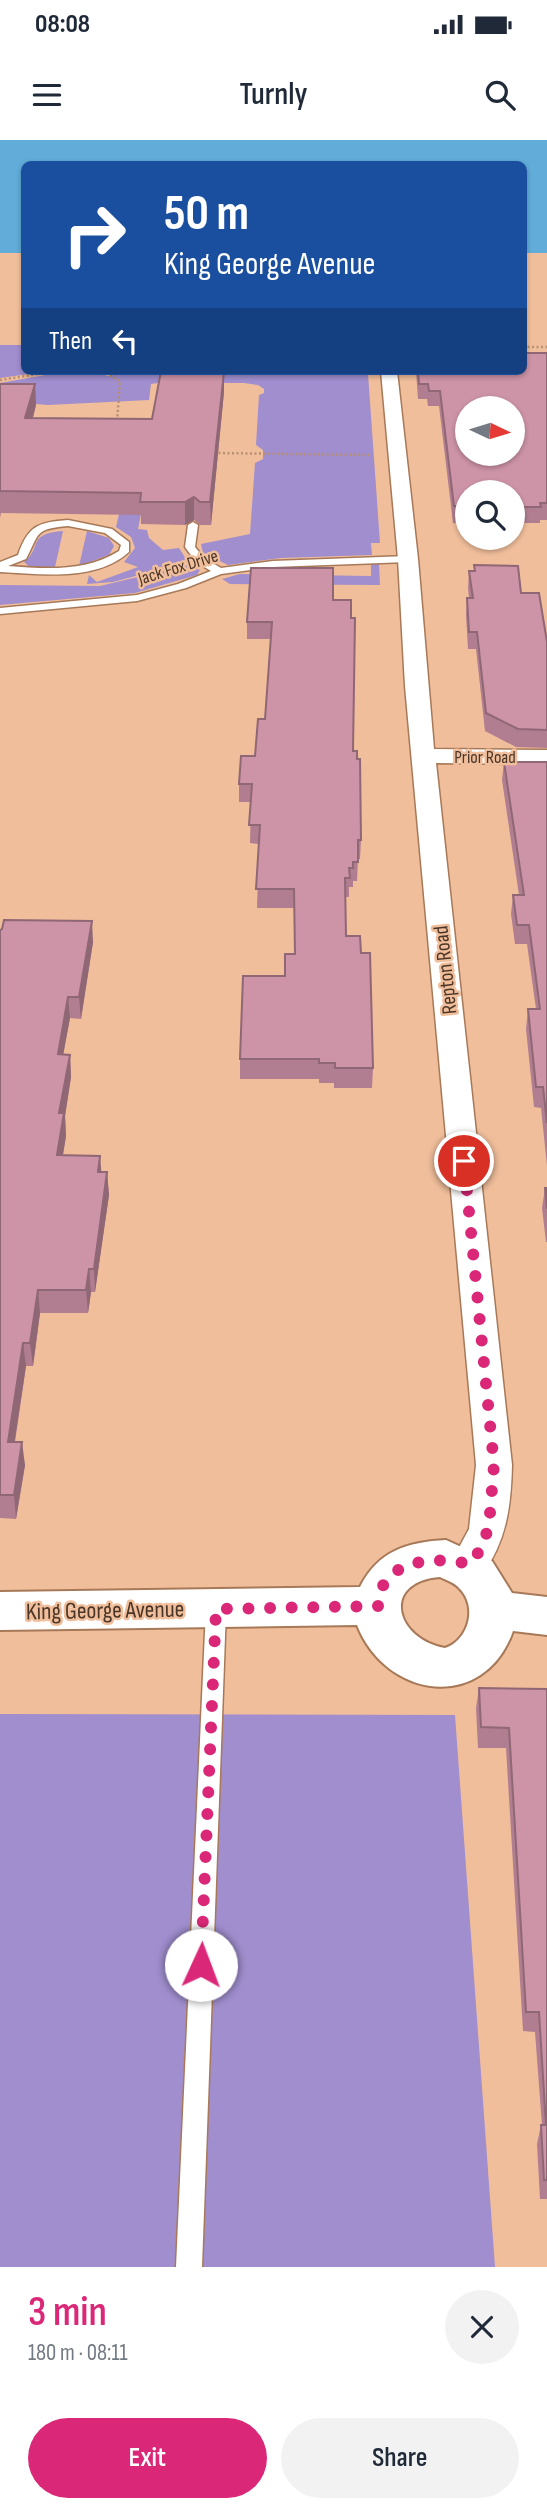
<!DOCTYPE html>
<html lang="en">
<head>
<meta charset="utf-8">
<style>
  body { margin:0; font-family:"Sofia Sans Condensed",sans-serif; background:#f2f2f3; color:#1f2937; height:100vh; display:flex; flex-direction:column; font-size:26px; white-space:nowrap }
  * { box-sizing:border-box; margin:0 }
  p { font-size:23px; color:#747a83 }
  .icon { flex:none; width:38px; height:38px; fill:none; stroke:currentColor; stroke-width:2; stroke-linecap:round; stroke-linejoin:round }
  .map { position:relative; height:2127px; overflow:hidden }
  .panel { display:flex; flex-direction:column; background:#fff; flex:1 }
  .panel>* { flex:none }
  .hud { position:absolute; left:21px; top:21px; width:506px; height:214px; border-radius:10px; box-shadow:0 2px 5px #0004; background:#1a4fa0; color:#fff; overflow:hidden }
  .needle { width:46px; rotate:94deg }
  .buttons { position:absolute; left:455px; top:256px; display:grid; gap:14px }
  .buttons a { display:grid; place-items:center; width:70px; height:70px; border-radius:50%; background:#fff; box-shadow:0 2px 5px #0004; font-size:35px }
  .pin { position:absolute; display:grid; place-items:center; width:60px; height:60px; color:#fff; margin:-30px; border:4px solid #fff; border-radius:50%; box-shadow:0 2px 7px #0007 }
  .me { position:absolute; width:77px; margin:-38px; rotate:2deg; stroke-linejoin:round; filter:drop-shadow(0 0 5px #0008) }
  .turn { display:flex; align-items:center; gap:24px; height:147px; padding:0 28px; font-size:32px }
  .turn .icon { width:91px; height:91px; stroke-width:2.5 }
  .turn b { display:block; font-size:49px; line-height:60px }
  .then { display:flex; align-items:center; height:66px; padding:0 28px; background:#0003; gap:14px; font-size:26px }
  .round { display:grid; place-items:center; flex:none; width:74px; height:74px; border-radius:37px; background:#f2f2f3 }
  .headline { display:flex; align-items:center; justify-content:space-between; height:119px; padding:0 28px }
  h1 { font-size:42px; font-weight:600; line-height:52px; color:#db2777 }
  .primary-button { display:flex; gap:14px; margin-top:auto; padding:14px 28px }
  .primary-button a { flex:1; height:80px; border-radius:42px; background:#db2777; color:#fff; font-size:28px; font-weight:600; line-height:80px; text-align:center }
  .primary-button a+a { background:#f2f2f3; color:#1f2937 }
  .status { display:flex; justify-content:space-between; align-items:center; height:49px; padding:0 35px; background:#fff; direction:ltr }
  .status svg { height:19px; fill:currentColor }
  header { display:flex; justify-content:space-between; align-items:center; height:91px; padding:0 28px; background:#fff; font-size:32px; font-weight:600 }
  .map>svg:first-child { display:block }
</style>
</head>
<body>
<div class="status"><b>08:08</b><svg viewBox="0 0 49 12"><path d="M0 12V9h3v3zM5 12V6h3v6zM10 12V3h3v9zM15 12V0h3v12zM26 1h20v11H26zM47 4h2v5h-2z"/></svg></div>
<header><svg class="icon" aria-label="menu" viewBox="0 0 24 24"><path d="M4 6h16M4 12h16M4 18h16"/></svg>Turnly<svg class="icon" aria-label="search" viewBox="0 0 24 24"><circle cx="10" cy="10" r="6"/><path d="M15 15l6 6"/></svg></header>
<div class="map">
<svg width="547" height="2127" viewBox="0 0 547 2127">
  <rect width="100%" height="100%" fill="#f0be9b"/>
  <g fill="#a08ece">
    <polygon points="0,205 24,205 24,231 50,231 0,238"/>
    <polygon points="68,231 97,231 107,236 114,235 107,231 368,234 380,403 371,403 372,415 281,418 228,425 203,413 201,404 250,394 255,323 263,319 263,310 256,305 259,255 264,253 264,249 258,245 244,243 158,243 151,244 149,260 48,265 0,261 0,243"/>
    <polygon points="119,374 141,374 138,389 147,390 149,398 163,410 179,408 188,422 113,442 87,444 89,435 97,442 138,427 124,422 135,408 131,397 116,387"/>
    <path d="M63,391L55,427L31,428L24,422C43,407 26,394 63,391Z"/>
    <polygon points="87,391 109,398 114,406 109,415 79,426"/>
    <polygon points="192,424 200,430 197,435 135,453 0,465 0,445 100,446"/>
    <polygon points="371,424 379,424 380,445 230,444 222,439 240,434 371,436"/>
    <polygon points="0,1574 455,1575 495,2127 0,2127"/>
  </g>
  <polygon fill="#61acd9" points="0,0 547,0 547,113 523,113 523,24 24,24 24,113 0,113"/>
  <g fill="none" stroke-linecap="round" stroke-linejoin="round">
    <g stroke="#a77958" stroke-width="3">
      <g id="lane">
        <path d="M68,380L112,389L129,402V412C96,442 41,434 0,432V422L18,415C28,386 38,382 68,380ZM68,386L105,393L121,405L119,411C85,432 47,429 8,426L26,419C40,393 34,389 68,386Z"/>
        <polygon points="193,382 198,385 195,407 204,418 221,428 273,421 408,416 413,419 408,422 273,427 221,434 186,448 137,461 0,474 0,468 137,455 178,444 211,431 196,422 185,407 188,385"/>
        <polygon points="216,1461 223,1463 226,1469 202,2127 176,2127 206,1469 209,1463"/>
      </g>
    </g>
    <g stroke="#a77958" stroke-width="3">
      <path id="street" d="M381,231H397L418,419L434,609L547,610V624L436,623L512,1325C511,1366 507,1400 482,1435L469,1439L456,1435L450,1424L469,1389L476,1325L405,546L398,419Z"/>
    </g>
    <g stroke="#a77958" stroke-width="4">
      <path id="secondary" d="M446,1400L492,1421L512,1453L547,1457V1495L513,1491C484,1573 386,1559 357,1485L0,1490V1452L360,1447C378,1411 407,1402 446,1400ZM440,1437C446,1440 455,1443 459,1448C478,1466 469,1500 445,1508C395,1499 380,1442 440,1437Z"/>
    </g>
    <g stroke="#b78f73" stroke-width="2.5" stroke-dasharray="2 2.5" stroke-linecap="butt">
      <polyline points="523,207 547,207"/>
      <polyline points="102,231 120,241 117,282"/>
      <polyline points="0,240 57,231"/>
      <polyline points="214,313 369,315"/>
    </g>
    <use href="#lane" fill="#fff" fill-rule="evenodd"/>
    <use href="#street" fill="#fff" fill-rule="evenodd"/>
    <use href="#secondary" fill="#fff" fill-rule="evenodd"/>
  </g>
  <g fill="#b07e90">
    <polygon points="547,213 547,380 540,380 540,383 513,383 513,352 467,352 467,383 453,383 439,266 428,266 427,259 418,259 416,231 523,231"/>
    <polygon points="0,244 35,244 36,265 33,278 152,279 224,252 211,385 200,385 194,380 185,385 141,384 141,375 1,373 0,378"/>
    <polygon points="474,425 521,453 547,502 547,608 516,607 485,591 476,509 468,509 466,475 467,458 469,458 468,448 469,431 474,431"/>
    <polygon points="333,460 353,611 361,700 360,719 358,719 357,741 353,741 353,747 349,747 349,757 346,757 346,796 361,813 373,928 372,948 334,948 334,943 319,943 319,939 240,939 240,919 285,836 294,814 294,768 257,768 259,704 250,703 251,662 239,662 239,644 255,616 265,579 271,499 247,499 247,482"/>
    <polygon points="504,622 547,622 547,1026 541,968 534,967 526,889 528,869 536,869 527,804 515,804 511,774 513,755 519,755 502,640"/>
    <polygon points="0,790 93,802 81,879 70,878 63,915 70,915 71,937 65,976 66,996 63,1015 101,1032 107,1032 109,1055 95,1152 91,1152 88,1173 40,1173 33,1226 26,1226 15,1302 25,1325 16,1379 0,1378"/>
    <polygon points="545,1048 547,1048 547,1102 546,1102 542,1068"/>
    <polygon points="479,1548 547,1549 547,2059 540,2059 537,2004 541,1985 542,1985 535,1892 523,1891 506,1608 478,1608 476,1568"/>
  </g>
  <g fill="#906775">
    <polygon points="224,232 224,252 211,385 210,362"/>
    <polygon points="35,244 36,265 27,299 25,278"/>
    <polygon points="194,357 194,380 185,385 185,362"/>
    <polygon points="92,781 93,802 81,879 79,857"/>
    <polygon points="68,857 70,878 59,937 58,914"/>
    <polygon points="70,915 71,937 65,976 66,996 59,1038 57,1015 59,973"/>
    <polygon points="100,1016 102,1039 98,1032"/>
    <polygon points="107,1032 109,1055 95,1152 94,1129"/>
    <polygon points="89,1129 91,1152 88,1173 86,1150"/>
    <polygon points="38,1150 40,1173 33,1226 30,1203"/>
    <polygon points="23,1203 26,1226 11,1325 8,1302"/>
    <polygon points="22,1302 25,1325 16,1379 14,1355"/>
  </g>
  <g fill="#cd93a7" stroke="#906775" stroke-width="2" fill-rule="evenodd">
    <path d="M523,213H547V363H540L541,367H513V352H467V366H454L440,251H429L428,244H419L418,231H523ZM467,268H513V313H467Z"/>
    <polygon points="161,231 224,232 210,362 200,362 194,357 185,362 140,362 141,353 0,351 0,244 35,244 25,278 152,279"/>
    <polygon points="474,425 518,426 521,453 539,453 547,502 547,590 518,589 486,573 477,492 469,492 467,458 473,458 469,431 475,431"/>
    <polygon points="251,428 333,428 333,460 351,460 351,478 355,478 353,611 357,611 357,619 360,619 361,700 358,700 358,722 353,722 353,728 349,728 350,738 345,738 346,796 360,796 361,813 370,813 373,928 335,928 335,923 319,923 319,919 240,919 243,836 285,836 285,814 295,814 294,749 256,749 260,685 249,685 252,644 239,644 241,616 255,616 258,579 265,579 272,482 247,482"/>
    <polygon points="504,622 547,622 547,983 543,947 536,947 528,869 540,869 529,785 517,785 513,755 524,755"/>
    <polygon points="4,780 92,781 79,857 68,857 58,914 70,915 59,973 64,973 57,1015 100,1016 98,1032 107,1032 94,1129 89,1129 86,1150 38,1150 30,1203 23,1203 8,1302 22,1302 14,1355 0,1355 0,790 2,789"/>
    <polygon points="545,1048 547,1048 547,1069"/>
    <polygon points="479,1548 547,1549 547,2040 544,2040 541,1985 546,1985 539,1872 526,1872 509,1588 481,1587"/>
  </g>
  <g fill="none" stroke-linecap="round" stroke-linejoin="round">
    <path stroke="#db2777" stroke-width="12" stroke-dasharray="0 21.6" d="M201,1825L216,1469L378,1466C379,1419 435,1416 469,1424L482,1408L489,1385L494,1325L464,1021"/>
  </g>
  <g text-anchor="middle" stroke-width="5" stroke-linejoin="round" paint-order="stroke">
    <g font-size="18" fill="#4a3628" stroke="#f0be9b">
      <text transform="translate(178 427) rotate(-17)" y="6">Jack Fox Drive</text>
      <text x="485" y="623">Prior Road</text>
    </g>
    <g font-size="21" fill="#4a3628" stroke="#f0be9b">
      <text transform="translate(445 830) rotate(-96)" y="7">Repton Road</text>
    </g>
    <g font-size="24" fill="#4a3628" stroke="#f0be9b">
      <text transform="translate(105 1470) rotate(-1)" y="8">King George Avenue</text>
    </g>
  </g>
</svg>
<div class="buttons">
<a><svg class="needle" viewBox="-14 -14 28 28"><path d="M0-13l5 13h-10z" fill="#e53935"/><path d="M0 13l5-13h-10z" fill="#747a83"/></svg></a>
<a><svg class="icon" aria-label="search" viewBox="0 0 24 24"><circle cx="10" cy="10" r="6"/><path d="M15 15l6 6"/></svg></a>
</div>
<div class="pin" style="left:464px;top:1021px;background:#d93025"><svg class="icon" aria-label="arrive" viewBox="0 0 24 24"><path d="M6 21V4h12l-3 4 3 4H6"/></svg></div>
<svg class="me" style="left:201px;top:1825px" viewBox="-20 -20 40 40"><circle r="19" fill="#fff"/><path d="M0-13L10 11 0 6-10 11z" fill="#db2777"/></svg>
<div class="hud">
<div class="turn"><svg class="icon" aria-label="right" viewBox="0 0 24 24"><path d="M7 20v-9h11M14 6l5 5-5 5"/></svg><div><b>50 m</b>King George Avenue</div></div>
<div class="then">Then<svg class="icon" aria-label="left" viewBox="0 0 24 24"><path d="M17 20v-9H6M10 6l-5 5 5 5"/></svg></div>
</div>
</div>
<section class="panel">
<div class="headline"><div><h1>3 min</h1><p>180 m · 08:11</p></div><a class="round"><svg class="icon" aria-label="close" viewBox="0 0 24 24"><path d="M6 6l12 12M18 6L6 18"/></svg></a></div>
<div class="primary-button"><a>Exit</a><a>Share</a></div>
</section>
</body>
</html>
